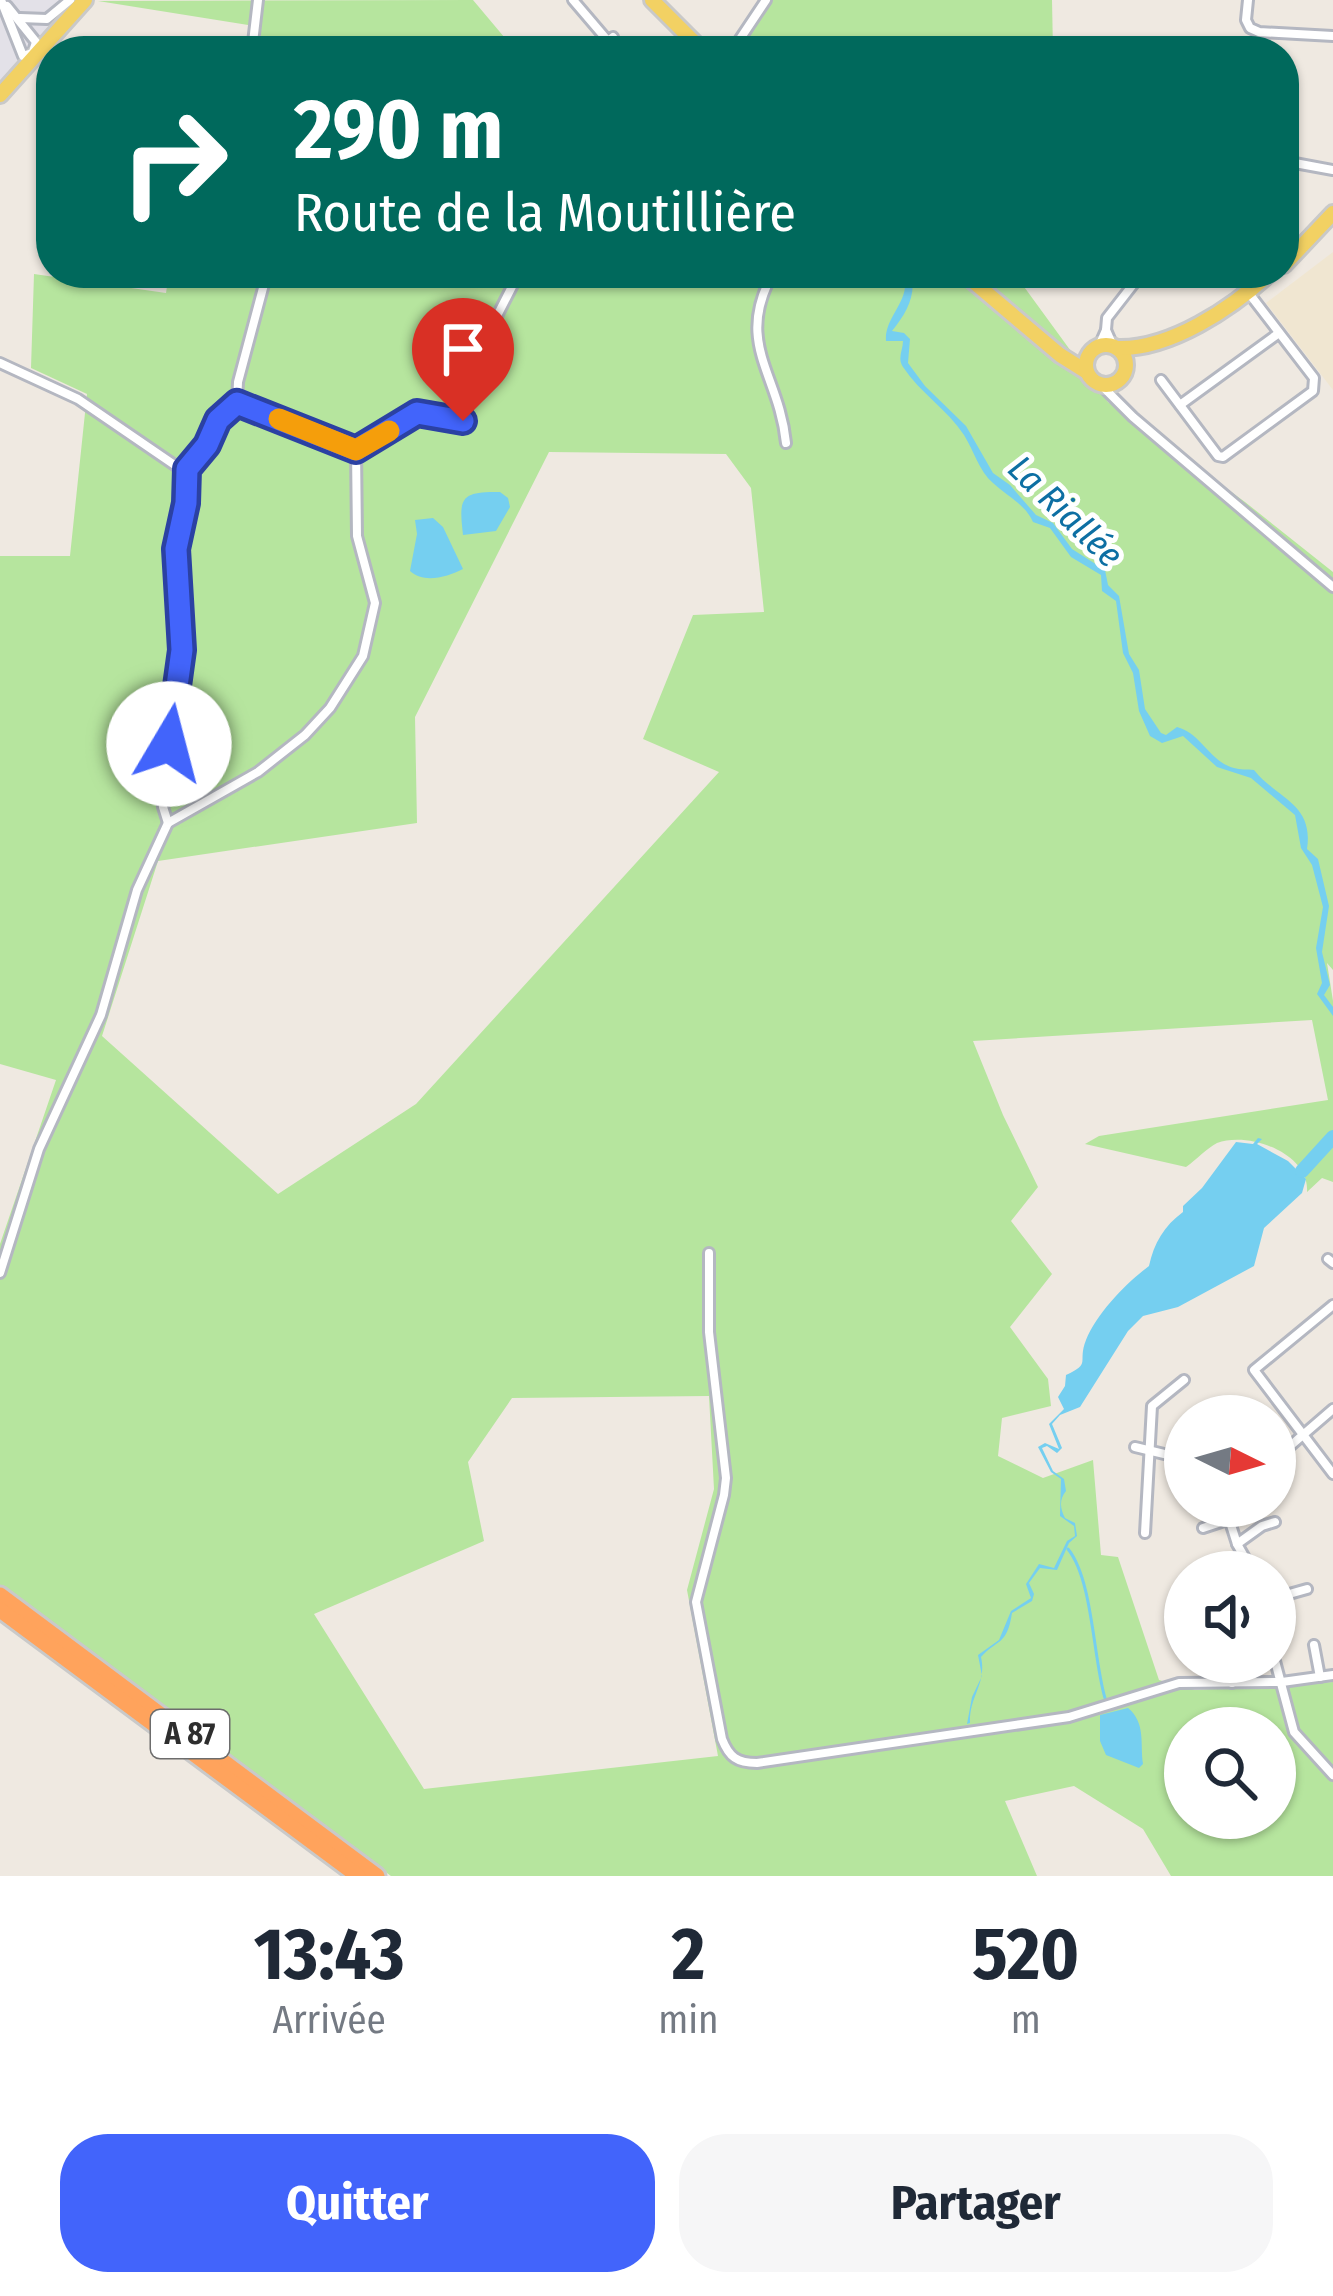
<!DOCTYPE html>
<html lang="fr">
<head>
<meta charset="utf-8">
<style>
  body { margin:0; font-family:"Fira Sans Condensed",sans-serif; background:#f6f6f7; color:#1f2937; height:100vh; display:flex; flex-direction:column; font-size:45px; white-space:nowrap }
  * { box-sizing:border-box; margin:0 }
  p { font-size:39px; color:#747a83 }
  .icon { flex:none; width:66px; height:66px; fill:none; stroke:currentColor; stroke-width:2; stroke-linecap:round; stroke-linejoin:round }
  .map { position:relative; height:1876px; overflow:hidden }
  .sheet { display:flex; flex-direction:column; background:#fff; flex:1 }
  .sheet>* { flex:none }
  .banner { position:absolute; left:36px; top:36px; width:1263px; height:252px; border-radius:48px; box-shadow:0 3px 9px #0004; background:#00695c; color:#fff; overflow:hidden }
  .needle { width:78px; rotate:95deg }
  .buttons { position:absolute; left:1164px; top:1395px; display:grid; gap:24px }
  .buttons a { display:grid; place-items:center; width:132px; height:132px; border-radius:50%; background:#fff; box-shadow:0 3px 9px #0004; font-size:60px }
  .pin { position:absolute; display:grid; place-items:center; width:102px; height:102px; color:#fff; margin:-123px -51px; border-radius:50% 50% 50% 0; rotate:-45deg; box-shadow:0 0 12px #0007 }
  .pin .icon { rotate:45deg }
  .me { position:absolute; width:132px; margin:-66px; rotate:8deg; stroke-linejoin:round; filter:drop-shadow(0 0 9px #0008) }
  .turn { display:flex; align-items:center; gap:42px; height:252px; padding:0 60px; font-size:54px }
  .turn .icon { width:156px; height:156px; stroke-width:2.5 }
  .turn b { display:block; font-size:84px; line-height:102px }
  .eta { display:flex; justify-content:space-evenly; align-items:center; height:204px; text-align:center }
  .eta b { font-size:72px; font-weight:700; line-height:84px }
  .action { display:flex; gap:24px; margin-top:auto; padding:24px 60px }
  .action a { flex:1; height:138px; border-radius:48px; background:#4264fb; color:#fff; font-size:48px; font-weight:700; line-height:138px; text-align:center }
  .action a+a { background:#f6f6f7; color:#1f2937 }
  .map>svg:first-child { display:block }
</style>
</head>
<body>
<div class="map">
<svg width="1333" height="1876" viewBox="0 0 1333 1876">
  <rect width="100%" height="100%" fill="#efe9e1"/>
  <polygon fill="#e3e1e8" points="0,0 79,0 0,84"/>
  <polygon fill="#f0e6d1" points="1333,252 1333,390 1266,303"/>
  <g fill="#b6e59e" fill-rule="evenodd">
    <polygon points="473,0 516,51 261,51 261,27 98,1"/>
    <polygon points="769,0 1052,0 1053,51 738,51"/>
    <path d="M169,273H1014L1108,402L1245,502L1333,572V970L1327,963L1333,1001V1182L1322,1178L1307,1192C1310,1154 1250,1131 1217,1143C1207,1148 1196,1160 1186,1167L1085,1144L1099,1136L1328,1100L1312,1020L973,1041L1003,1115L1038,1187L1011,1221L1052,1274L1010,1327L1048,1379L1051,1406L1002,1418L998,1456L1043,1478L1093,1460L1101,1555L1118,1557L1159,1680L1195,1690L1333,1682V1876H1171L1143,1829L1074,1786L1005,1801L1037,1876H391L0,1588V1244L56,1080L0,1064V556H70L87,394L31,368L34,274L166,293ZM549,452L726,454L751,488L764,612L693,615L643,739L719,772L416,1104L278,1194L102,1036L158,861L417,823L415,717ZM709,1396L714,1489L687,1590L718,1756L424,1789L314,1614L484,1541L468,1462L512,1398ZM1185,1728H1275V1818H1185Z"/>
  </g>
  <g fill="#75cff0">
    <path d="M903,273H911C917,295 906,314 892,331L904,333L910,339L908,363L925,386L966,426L993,473L1010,485L1036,515L1053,523L1072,549L1105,570L1108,585L1119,596L1129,654L1139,670L1145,709L1161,733L1166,735L1177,727C1201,733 1210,762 1234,768C1240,770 1247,769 1254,770C1277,799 1314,803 1307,849L1318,859L1329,906L1322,952L1330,985L1324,995L1333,1007V1016L1317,994L1322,983L1316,948L1323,907L1312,865L1301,848L1295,815L1251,778L1217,767L1183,736L1162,743L1150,736L1139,711L1133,673L1123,653L1116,601L1102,591L1101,575L1071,557L1050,528L1033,522C1025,504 1007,496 993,483C979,471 974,451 964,435C947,409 920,393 903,367C897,358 903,350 903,341H886C884,316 913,300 903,273Z"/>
    <path d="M500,492L508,498L510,507L496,531L463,535C459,499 459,491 500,492Z"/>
    <path d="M433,518L443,527L463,569C447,577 424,584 410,571L417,534L415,520Z"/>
    <path d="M1258,1138L1262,1139L1257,1144L1288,1161L1306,1179L1302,1193L1264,1228L1254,1266L1178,1307L1143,1316L1128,1331L1080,1407L1060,1415L1052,1424L1062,1448L1057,1453L1047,1446L1042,1448L1053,1471L1064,1479L1066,1491C1059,1500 1060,1508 1065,1518L1075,1523L1077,1536L1069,1543L1057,1570L1040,1568L1029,1583L1034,1594L1032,1601L1012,1613C1007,1646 997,1639 981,1657C987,1684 969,1696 970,1723L967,1724L972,1697L982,1676L978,1655L999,1640L1011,1611L1031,1598L1026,1584L1039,1564L1054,1568L1067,1541L1075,1536L1074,1526L1060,1516L1061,1479L1051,1472L1038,1447L1045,1443L1059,1449L1049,1424L1064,1409L1058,1397L1065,1386L1066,1375C1092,1363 1077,1363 1086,1340C1097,1313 1126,1283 1149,1266C1154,1243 1164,1226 1183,1212V1206L1202,1188L1236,1142L1253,1144Z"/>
    <path d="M1128,1708C1146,1723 1140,1743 1143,1764L1139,1768L1106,1755L1100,1741V1715Z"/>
  </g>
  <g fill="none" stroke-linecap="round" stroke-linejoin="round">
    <path stroke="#75cff0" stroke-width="3" d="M1068,1549C1093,1580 1093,1658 1105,1698"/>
    <polyline stroke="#75cff0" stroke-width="14" points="1302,1171 1333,1137"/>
    <g stroke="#b4b7c1" stroke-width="14">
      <g id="minor">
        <polyline points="1,0 23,56 32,53"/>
        <polyline points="573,0 608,41 613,37"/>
        <polyline points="1248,0 1246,20 1250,28 1259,32 1333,36"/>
        <polyline points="7,6 36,42 33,52"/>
        <polyline points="20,18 47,19 70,0"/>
        <polyline points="252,51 258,0"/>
        <polyline points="732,51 766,0"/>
        <polyline points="1284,161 1333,170"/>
        <path d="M773,273C734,344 779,373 786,443"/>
        <polyline points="1106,330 1107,318 1142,273"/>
        <polyline points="1099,346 1106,330 1113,346"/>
        <path d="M0,363L78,399L176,466L187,469C209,451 214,423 237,403L356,450L417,413L463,421L498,314L519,273"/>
        <polyline points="1161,380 1218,456 1223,457 1313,391 1314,378 1248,292"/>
        <polyline points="1100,384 1133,417 1333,587"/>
        <polyline points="237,403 238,382 267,273"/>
        <polyline points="1180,405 1279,333"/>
        <polyline points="168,823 163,807 163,787 182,650 176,549 186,503 187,469"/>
        <path d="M709,1253V1332L726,1478L724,1495L696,1602L722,1739C729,1757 737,1763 757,1763L1069,1717L1179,1683L1282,1682L1333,1675"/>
        <polyline points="1328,1259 1333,1263"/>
        <polyline points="0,1273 39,1149 101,1015 137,890 168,823 258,772 305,735 330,708 363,656 375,603 357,536 356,450"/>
        <polyline points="1333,1305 1254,1370 1333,1474"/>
        <polyline points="1135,1447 1185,1459"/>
        <polyline points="1275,1459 1333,1409"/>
        <polyline points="1225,1506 1237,1544 1253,1572"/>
        <polyline points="1203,1528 1230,1519"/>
        <polyline points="1145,1533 1152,1406 1184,1380"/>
        <polyline points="1237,1544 1262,1526 1275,1522"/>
        <polyline points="1275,1598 1307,1589"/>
        <polyline points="1314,1645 1320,1677"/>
        <polyline points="1275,1661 1294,1732 1333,1775"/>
        <polyline points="1232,1683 1232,1662"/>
      </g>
    </g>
    <g stroke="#c9c9c9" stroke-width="20">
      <g id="primary">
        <polyline points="652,0 703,51"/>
        <polyline points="0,95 85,0"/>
        <polyline points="1284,265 1333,213"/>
        <polyline points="963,273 1060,355 1087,372"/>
        <circle cx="1106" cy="365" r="20"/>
        <path d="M1117,348C1170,350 1232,308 1270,273"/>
      </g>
    </g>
    <g stroke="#c9c9c9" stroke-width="21">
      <g id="motorway">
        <polyline points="0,1595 377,1876"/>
        <polyline points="0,1610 358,1876"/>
      </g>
    </g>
    <use href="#minor" stroke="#fff" stroke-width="8"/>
    <use href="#primary" stroke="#f2d163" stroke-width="14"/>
    <use href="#motorway" stroke="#ffa35c" stroke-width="15"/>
  </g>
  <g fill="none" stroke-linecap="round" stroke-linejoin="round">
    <g stroke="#2b41a3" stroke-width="30">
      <polyline id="route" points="169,744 182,650 176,549 186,503 187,469 207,445 218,420 237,403 356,450 417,413 463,421"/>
    </g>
    <use href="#route" stroke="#4264fb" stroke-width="21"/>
    <polyline stroke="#f59e0b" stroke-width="21" points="279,419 356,450 389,431"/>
  </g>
  <g text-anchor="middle" stroke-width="10" stroke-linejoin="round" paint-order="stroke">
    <rect fill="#fff" stroke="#6d6d6d" stroke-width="3" x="151" y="1710" width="78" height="48" rx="9"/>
    <g font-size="30" font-weight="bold" fill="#2e2e2e">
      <text x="190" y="1744">A 87</text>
    </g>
    <g font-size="36" font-style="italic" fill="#0d6fa3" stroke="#fff">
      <text transform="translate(1066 511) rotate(44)" y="13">La Riallée</text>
    </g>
  </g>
</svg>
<div class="buttons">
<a><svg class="needle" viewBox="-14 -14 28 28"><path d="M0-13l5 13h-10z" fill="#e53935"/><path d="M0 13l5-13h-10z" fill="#747a83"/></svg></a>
<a><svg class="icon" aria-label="sound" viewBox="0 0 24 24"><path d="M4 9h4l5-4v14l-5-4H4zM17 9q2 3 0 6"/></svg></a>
<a><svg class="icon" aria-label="search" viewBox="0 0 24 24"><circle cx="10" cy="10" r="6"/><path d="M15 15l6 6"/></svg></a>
</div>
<div class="pin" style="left:463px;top:421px;background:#d93025"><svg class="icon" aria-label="arrive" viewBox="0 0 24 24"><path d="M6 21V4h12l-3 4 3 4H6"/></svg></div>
<svg class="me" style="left:169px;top:744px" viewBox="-20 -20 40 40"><circle r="19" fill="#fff"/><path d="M0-13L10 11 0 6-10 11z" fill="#4264fb"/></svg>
<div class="banner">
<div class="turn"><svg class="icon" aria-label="right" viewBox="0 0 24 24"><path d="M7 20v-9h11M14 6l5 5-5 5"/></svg><div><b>290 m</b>Route de la Moutillière</div></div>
</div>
</div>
<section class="sheet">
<div class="eta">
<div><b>13:43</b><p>Arrivée</p></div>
<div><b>2</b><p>min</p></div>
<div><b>520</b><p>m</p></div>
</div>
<div class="action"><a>Quitter</a><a>Partager</a></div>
</section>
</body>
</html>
